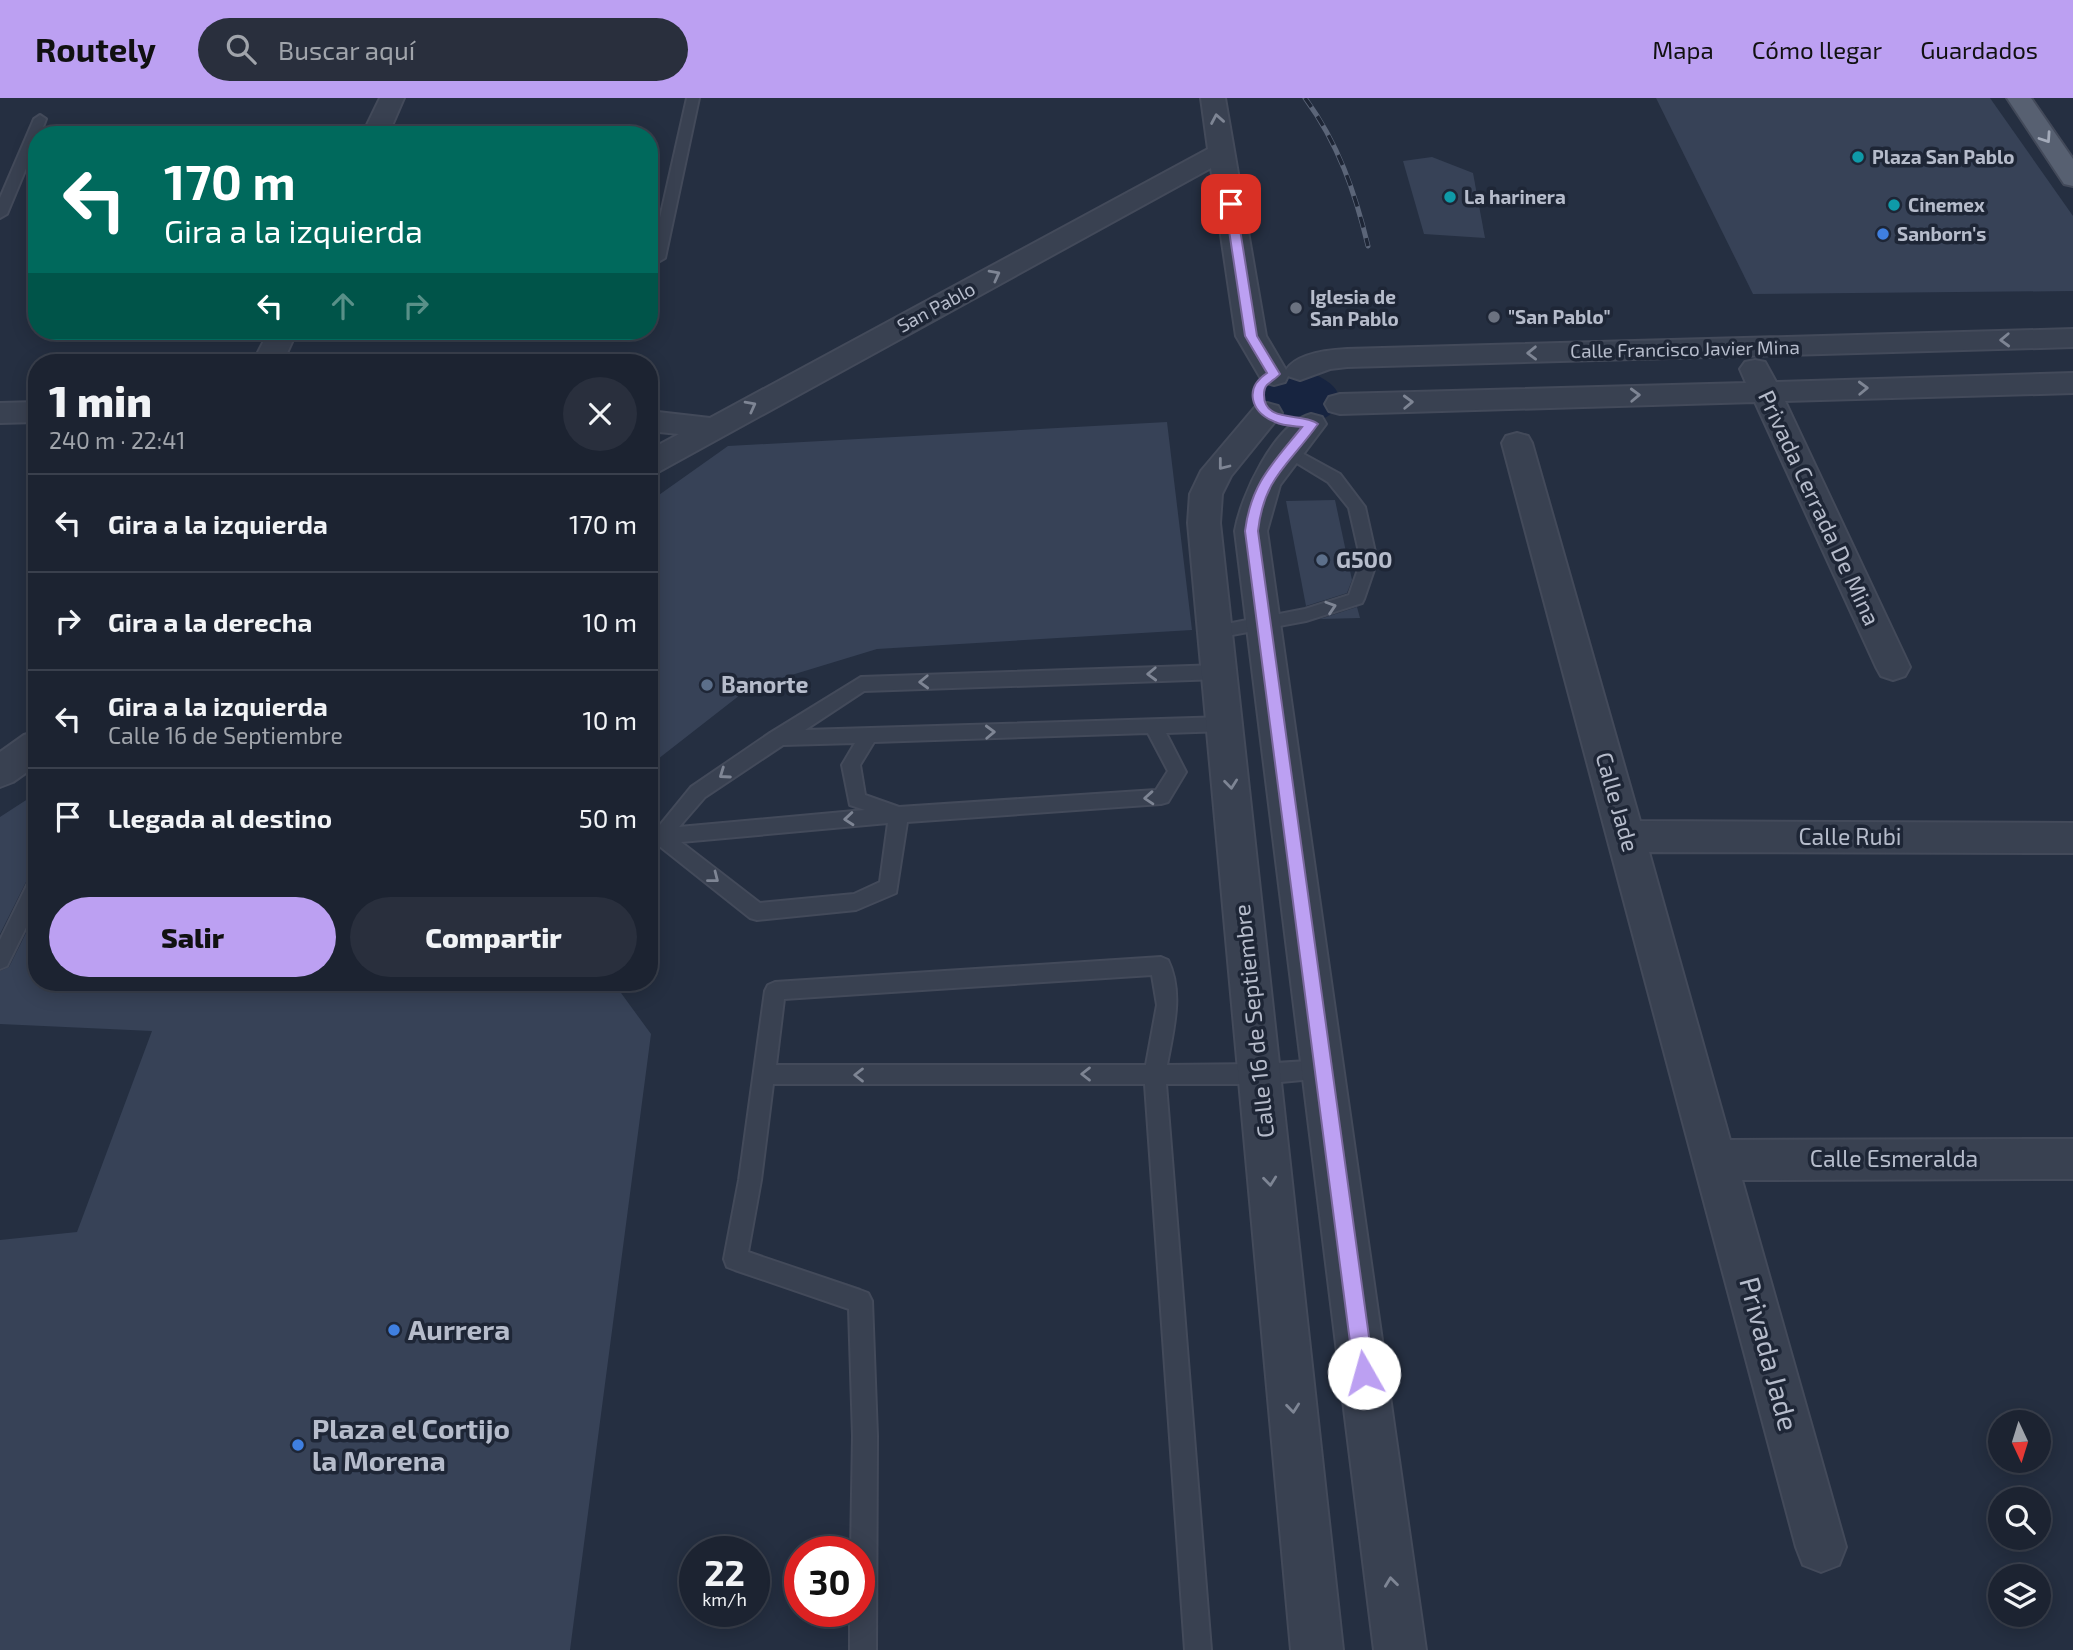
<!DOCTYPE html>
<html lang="es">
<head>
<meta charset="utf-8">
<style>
  body { margin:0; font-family:"Exo 2",sans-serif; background:#292f3d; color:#f1f3f6; height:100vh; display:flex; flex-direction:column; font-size:26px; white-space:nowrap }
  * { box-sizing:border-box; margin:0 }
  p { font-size:23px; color:#a0a4ab }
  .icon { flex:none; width:38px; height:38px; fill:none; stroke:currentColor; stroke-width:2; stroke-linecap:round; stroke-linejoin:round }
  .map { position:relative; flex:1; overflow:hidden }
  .drawer { position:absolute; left:28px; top:256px; width:630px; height:637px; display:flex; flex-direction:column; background:#1c2331; border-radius:28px; box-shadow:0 4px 18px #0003,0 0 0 2px #3a404d }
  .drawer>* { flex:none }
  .top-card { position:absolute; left:28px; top:28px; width:630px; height:214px; border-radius:28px; box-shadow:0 4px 18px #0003,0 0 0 2px #3a404d; background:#00695c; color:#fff; overflow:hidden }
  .needle { width:46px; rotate:176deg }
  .buttons { position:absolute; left:1988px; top:1312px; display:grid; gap:14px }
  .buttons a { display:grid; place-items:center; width:63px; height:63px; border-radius:50%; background:#1c2331; box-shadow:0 4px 18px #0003,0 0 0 2px #3a404d; font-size:35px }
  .speed { position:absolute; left:679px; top:1438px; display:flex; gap:14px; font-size:35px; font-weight:700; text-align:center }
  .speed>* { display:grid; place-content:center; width:91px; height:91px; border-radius:50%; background:#1c2331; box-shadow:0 4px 18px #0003,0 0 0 2px #3a404d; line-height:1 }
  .speed small { font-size:18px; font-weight:400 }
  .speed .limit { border:10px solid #d22; background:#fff; color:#111 }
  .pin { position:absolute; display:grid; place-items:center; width:60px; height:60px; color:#fff; margin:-30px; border-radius:14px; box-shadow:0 4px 10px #0006 }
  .me { position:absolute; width:77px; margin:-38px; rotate:353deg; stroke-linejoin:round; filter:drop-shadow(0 0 5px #0008) }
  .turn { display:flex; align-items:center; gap:24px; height:147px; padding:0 21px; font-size:32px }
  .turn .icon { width:91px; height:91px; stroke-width:2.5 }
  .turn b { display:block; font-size:49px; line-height:60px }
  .lanes { display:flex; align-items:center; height:66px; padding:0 21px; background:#0003; justify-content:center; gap:35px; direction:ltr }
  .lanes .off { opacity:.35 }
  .round { display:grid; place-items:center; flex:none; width:74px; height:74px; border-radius:37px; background:#292f3d }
  .headline { display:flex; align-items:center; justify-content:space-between; height:119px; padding:0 21px }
  h1 { font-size:42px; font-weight:800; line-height:52px }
  .button { display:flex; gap:14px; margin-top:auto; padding:14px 21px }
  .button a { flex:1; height:80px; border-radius:42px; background:#bca0f2; color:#111; font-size:28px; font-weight:800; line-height:80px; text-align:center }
  .button a+a { background:#292f3d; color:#f1f3f6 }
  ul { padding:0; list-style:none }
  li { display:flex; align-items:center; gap:21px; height:98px; padding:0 21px; border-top:2px solid #3a404d }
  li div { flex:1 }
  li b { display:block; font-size:26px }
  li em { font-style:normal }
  header { display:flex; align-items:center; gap:42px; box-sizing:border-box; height:98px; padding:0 35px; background:#bca0f2; color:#111 }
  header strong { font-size:33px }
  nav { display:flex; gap:38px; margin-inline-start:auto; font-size:24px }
  .search { width:490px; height:63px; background:#292f3d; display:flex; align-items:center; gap:18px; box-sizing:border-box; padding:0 24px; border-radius:38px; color:#a0a4ab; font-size:26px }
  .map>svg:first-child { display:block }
</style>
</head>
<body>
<header>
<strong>Routely</strong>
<div class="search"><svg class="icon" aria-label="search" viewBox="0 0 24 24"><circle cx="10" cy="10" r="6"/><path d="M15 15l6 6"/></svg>Buscar aquí</div>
<nav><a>Mapa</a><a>Cómo llegar</a><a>Guardados</a></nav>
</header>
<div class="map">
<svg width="2073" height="1552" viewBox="0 0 2073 1552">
  <rect width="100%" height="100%" fill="#252f41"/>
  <path fill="#172440" d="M1314,276C1373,302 1315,340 1276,320C1257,310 1249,283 1276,277C1287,274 1302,276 1314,276Z"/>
  <g fill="#374257">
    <polygon points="1656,0 1990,0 2073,118 2073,193 1753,196"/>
    <polygon points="1432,59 1473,75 1485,140 1424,136 1403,63"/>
    <polygon points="1167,324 1192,532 877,551 749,590 649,668 649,404 728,348"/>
    <polygon points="1335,402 1352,482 1347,495 1306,508 1286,403"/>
    <polygon points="1357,509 1360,520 1320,521"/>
    <polygon points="37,695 37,777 28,780 0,836 0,719"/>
    <polygon points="37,813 37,884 613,884 651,936 570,1552 0,1552 0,1142 77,1134 152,933 0,926 0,873 9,869"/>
  </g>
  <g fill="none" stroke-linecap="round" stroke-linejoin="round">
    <g stroke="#434a5a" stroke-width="4">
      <g id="service">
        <polygon points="687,0 699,0 665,160 658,164 651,160"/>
        <polygon points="40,17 46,21 40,37 37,37 37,44 7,116 0,120 0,100 34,21"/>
        <polygon points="1287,347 1340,376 1365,409 1377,463 1364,501 1362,505 1306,523 1216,540 1210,538 1207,534 1210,530 1216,528 1305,511 1349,497 1361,463 1349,410 1328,384 1282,356 1279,352 1282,348"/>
        <path d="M1220,567L1226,569L1229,574L1226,579L1220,581L864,593L805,632L1225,619L1231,621L1234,626L1231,631L1225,633L1166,635L1186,674L1168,704L1161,706L907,724L896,795L856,812L757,822L750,820L653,743L651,738L691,689L770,635L861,579ZM1148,635L1168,673L1156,692L899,709L865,697L860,667L874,644ZM855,645L842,667L850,707L865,712L679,729L705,699L783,647ZM888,725L880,784L854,796L760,805L681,744Z"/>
        <polygon points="37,779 37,807 7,868 0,871 0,842 30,781"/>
        <path d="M1161,859L1168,862C1184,895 1173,933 1167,967L1260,966L1324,962L1331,964L1334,971L1331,978L1324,980L1260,986H1166L1211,1552H1185L1145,986H773L761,1082L748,1154L860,1192L868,1195L872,1203L877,1338L876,1552H850V1514H859V1454H851L853,1338L849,1211L735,1172L727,1169L724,1161L739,1082L765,893L768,887L775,884ZM1152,877L1157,907L1146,967H776L784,901Z"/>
      </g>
    </g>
    <g stroke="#434a5a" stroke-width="4">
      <g id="minor">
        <polygon points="380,0 404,0 388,37 362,37"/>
        <path d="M1201,0H1225L1266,238L1286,272C1297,255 1328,252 1347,251L2073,231V249L1347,269L1330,271L1300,282L1288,278L1285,284L1274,287L1263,284L1236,238L1211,70L660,373L649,376V352L679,336L649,333V313L710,320L1208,51Z"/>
        <polygon points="269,233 297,233 283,264 253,264"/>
        <polygon points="1755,262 1765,264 1776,284 2073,275 2073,295 1785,303 1910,569 1905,578 1893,582 1881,578 1876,569 1755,304 1340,316 1329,313 1325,306 1329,299 1340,296 1746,285 1740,271 1745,264"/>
        <polygon points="37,304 37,324 0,325 0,305"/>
        <polygon points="1267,305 1278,308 1282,315 1231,378 1222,396 1220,425 1343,1552 1291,1552 1188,425 1190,396 1201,373 1256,308"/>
        <path d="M1311,316L1322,319L1326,326L1280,387L1267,433L1426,1552H1374L1235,433C1241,398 1274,326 1311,316Z"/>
        <polygon points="1517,335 1528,338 1532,345 1640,723 2073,725 2073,755 1649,754 1730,1042 2073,1041 2073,1081 1742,1082 1846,1449 1839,1467 1821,1474 1803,1467 1796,1449 1502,345 1506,338"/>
        <polygon points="37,633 37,667 13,684 0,689 0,654 24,637"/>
      </g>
    </g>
    <g stroke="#434a5a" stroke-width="4">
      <polygon id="primary" points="2007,0 2031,0 2073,61 2073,88 2064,86"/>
    </g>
    <use href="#service" fill="#394151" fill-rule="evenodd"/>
    <use href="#minor" fill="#394151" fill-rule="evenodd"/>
    <use href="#primary" fill="#576071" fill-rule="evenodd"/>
    <g stroke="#5b6578" stroke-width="5">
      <path id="rail" d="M1305,0C1338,45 1355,94 1368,148"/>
    </g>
    <use href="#rail" stroke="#1e2636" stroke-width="3.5" stroke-dasharray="11" stroke-linecap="butt"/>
  </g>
  <defs><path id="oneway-chevron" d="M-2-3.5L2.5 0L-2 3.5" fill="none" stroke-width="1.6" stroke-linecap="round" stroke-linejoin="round" transform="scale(1.75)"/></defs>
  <g stroke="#7e8594">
    <use href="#oneway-chevron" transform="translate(1217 21) rotate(-100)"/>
    <use href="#oneway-chevron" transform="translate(995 177) rotate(-28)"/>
    <use href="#oneway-chevron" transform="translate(2005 242) rotate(178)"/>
    <use href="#oneway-chevron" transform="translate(1532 255) rotate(179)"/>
    <use href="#oneway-chevron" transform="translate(1863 290) rotate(-2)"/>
    <use href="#oneway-chevron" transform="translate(1635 297) rotate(-2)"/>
    <use href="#oneway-chevron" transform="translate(1408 304) rotate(-2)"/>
    <use href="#oneway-chevron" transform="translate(751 308) rotate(-28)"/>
    <use href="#oneway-chevron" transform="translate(1223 367) rotate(128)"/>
    <use href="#oneway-chevron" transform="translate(1331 509) rotate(-18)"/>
    <use href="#oneway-chevron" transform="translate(1152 576) rotate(178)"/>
    <use href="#oneway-chevron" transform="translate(924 584) rotate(178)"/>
    <use href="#oneway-chevron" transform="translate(990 634) rotate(-2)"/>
    <use href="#oneway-chevron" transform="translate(724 676) rotate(145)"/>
    <use href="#oneway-chevron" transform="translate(1231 686) rotate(84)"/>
    <use href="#oneway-chevron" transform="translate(1149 700) rotate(176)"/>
    <use href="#oneway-chevron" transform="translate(849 721) rotate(175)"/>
    <use href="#oneway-chevron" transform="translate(714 780) rotate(38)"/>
    <use href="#oneway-chevron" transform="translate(1086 976) rotate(180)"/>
    <use href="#oneway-chevron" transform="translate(859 977) rotate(180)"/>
    <use href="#oneway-chevron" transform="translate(1270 1083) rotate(84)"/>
    <use href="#oneway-chevron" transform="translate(1293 1310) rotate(84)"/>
    <use href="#oneway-chevron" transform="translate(1391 1484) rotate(-97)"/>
  </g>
  <use stroke="#a3aab9" href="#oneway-chevron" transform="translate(2046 40) rotate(56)"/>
  <path fill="#bca0f2" stroke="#7a689d" stroke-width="2" d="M1231,103L1236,106L1257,238L1280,276C1277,280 1271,283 1267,287C1265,289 1264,294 1264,297C1264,326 1304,314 1318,326C1289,367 1264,379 1258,433L1374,1275L1371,1282L1364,1285L1357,1282L1354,1275L1245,433C1251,385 1273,365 1302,329C1293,328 1283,328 1275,324C1250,314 1244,290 1267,275L1245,238L1225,106Z"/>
  <g fill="#0f9aa8" stroke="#1e2636" stroke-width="2.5">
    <circle cx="1858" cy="59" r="7"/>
    <circle cx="1450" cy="99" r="7"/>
    <circle cx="1894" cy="107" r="7"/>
  </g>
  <g fill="#3f7fe0" stroke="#1e2636" stroke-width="2.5">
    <circle cx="1883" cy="136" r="7"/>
    <circle cx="394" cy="1232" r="7"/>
    <circle cx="298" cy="1347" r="7"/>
  </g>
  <g fill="#6b7280" stroke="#1e2636" stroke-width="2.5">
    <circle cx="1296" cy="210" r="7"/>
    <circle cx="1494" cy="219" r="7"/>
  </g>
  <g fill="#5c6f8a" stroke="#1e2636" stroke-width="2.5">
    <circle cx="1322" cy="462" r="7"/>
    <circle cx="707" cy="587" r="7"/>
  </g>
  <g text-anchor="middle" stroke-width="7" stroke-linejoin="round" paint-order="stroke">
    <g font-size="19" font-weight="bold" fill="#b6bccb" stroke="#1e2636" text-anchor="start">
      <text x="1872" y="66">Plaza San Pablo</text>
      <text x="1464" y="106">La harinera</text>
      <text x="1908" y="114">Cinemex</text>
      <text x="1897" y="143">Sanborn's</text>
      <text x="1310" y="206">Iglesia de<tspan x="1310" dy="22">San Pablo</tspan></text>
      <text x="1508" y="226">"San Pablo"</text>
    </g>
    <g font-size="19" fill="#b6bccb" stroke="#1e2636">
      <text transform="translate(936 209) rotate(-28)" y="7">San Pablo</text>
      <text transform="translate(1685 251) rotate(-1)" y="7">Calle Francisco Javier Mina</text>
    </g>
    <g font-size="23" fill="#b6bccb" stroke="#1e2636">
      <text transform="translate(1819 410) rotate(65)" y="8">Privada Cerrada De Mina</text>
      <text transform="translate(1617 704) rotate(74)" y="8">Calle Jade</text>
      <text x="1850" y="747">Calle Rubi</text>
      <text transform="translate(1254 923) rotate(-96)" y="8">Calle 16 de Septiembre</text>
      <text x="1894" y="1069">Calle Esmeralda</text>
    </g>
    <g font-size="23" font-weight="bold" fill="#b6bccb" stroke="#1e2636" text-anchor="start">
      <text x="1336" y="470">G500</text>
      <text x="721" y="595">Banorte</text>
    </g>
    <g font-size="28" font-weight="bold" fill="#b6bccb" stroke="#1e2636" text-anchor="start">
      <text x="408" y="1242">Aurrera</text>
      <text x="312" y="1341">Plaza el Cortijo<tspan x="312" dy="32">la Morena</tspan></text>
    </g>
    <g font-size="28" fill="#b6bccb" stroke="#1e2636">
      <text transform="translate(1769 1256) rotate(75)" y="10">Privada Jade</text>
    </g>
  </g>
</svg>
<div class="buttons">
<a><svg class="needle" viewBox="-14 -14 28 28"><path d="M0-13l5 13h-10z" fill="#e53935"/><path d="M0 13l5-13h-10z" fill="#a0a4ab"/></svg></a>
<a><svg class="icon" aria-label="search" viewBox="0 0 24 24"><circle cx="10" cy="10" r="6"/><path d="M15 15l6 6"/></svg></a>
<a><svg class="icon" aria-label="layers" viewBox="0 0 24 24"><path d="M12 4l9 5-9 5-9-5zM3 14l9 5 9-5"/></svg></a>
</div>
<div class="speed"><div>22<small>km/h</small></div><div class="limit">30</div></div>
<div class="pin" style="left:1231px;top:106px;background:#d93025"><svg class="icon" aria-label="arrive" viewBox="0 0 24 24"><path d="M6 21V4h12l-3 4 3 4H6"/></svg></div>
<svg class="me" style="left:1364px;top:1275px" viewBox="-20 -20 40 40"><circle r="19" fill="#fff"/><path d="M0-13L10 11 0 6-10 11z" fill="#bca0f2"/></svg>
<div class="top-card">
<div class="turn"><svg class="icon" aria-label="left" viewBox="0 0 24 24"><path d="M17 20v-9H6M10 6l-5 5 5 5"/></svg><div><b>170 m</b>Gira a la izquierda</div></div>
<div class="lanes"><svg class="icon" aria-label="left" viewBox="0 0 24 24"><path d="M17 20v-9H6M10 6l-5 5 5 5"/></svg><svg class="icon off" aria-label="ahead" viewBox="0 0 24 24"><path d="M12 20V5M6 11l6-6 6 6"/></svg><svg class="icon off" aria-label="right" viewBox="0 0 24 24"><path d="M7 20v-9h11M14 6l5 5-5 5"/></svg></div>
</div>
<section class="drawer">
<div class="headline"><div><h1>1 min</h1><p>240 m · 22:41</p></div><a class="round"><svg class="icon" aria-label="close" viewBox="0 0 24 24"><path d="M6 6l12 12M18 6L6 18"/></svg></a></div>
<ul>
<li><svg class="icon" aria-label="left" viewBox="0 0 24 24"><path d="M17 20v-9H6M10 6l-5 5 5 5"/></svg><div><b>Gira a la izquierda</b></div><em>170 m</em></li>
<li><svg class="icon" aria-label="right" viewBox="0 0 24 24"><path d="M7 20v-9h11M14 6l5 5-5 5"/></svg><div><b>Gira a la derecha</b></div><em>10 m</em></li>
<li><svg class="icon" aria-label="left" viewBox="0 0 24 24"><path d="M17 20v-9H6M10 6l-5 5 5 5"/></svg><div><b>Gira a la izquierda</b><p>Calle 16 de Septiembre</p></div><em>10 m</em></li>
<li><svg class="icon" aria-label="arrive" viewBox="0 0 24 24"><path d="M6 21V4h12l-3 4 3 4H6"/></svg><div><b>Llegada al destino</b></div><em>50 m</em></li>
</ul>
<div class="button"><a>Salir</a><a>Compartir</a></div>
</section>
</div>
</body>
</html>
